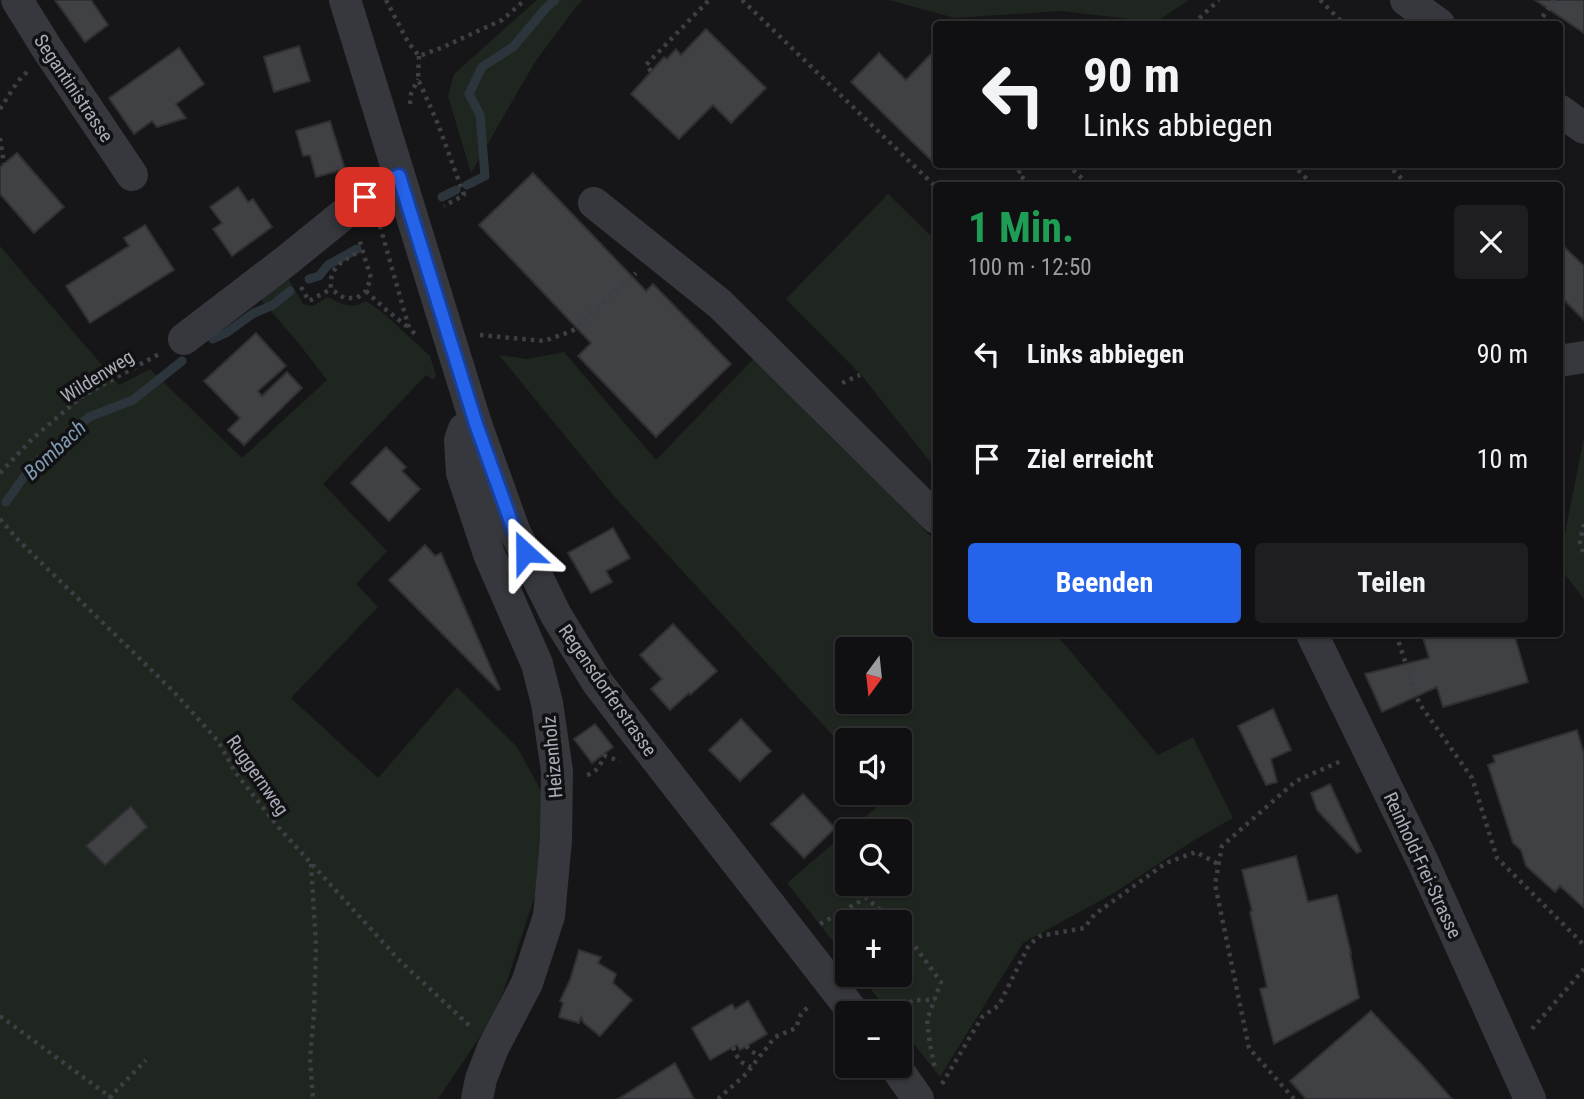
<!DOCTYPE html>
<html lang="de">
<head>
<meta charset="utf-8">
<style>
  body { margin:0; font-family:"Roboto Condensed",sans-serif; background:#1e1e20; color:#f1f3f6; height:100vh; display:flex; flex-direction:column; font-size:26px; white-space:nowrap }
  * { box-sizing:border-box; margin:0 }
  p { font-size:23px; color:#9c9d9f }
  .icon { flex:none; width:38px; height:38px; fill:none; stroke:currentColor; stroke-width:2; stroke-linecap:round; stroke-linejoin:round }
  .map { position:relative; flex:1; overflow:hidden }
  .drawer { position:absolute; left:933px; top:182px; width:630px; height:455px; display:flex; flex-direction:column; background:#101012; border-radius:7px; box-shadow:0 2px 5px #0004,0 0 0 2px #303032 }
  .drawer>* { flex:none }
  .banner { position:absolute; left:933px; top:21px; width:630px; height:147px; border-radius:7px; box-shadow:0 2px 5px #0004,0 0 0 2px #303032; background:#101012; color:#f1f3f6; overflow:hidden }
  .needle { width:46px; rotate:195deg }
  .buttons { position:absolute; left:835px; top:637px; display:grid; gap:14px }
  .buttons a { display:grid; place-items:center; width:77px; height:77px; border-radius:7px; background:#101012; box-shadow:0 2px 5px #0004,0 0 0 2px #303032; font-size:35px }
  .pin { position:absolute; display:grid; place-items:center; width:60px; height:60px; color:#fff; margin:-30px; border-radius:14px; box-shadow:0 4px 10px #0006 }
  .me { position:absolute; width:77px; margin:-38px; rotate:336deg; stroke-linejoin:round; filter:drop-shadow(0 0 5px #0008) }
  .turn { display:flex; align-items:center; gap:24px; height:147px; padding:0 35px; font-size:32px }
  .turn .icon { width:91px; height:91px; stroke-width:2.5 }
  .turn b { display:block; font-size:49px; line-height:60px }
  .round { display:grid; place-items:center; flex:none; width:74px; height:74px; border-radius:7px; background:#1e1e20 }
  .overview { display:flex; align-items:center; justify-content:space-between; height:119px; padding:0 35px }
  h1 { font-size:42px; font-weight:700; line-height:52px; color:#1e9e55 }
  .button { display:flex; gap:14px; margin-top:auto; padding:14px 35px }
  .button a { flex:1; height:80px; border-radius:7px; background:#2563eb; color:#fff; font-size:28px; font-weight:700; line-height:80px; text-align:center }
  .button a+a { background:#1e1e20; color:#f1f3f6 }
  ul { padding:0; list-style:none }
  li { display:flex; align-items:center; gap:21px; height:105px; padding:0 35px }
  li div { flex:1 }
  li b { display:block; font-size:26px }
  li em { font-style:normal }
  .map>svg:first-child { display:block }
</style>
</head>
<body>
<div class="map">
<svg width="1584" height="1099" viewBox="0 0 1584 1099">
  <rect width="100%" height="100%" fill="#161618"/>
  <g fill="#1e261f" fill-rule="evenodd">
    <polygon points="537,0 583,0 576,7 535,62 471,173 448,96 454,74"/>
    <polygon points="889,0 1189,0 1156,22 1061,11 955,18"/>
    <polygon points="888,194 936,241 936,469 862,376 786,299"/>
    <path d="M0,246L119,385L150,369L242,458L327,380L300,345L257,295L285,273L303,304L313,306L328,297C344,305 350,310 366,301L382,312L430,356L436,376L433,380L426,375L323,484L387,551L356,584L378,607L291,698L378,778L457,687L517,747L545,798L539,883L504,990L488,1025L438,1099H0Z"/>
    <path d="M564,352L656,460L758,354L936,542V634H1056L1158,755L1193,737L1233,818L1196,839L1114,893L1023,943L940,1077L900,1026V1013H890L859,975H900V922H847V959L787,883L847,832V884H900V831H848L889,797L885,793H900V740H847V751L614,496L499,355L527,359ZM847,649H900V702H847Z"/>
    <polygon points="1584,437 1584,599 1559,567 1559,564"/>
  </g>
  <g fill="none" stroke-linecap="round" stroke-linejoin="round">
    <g stroke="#2c353c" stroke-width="9">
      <polyline points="467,185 485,176 480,115 469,94 482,67 513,47 546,8 555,0"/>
      <polyline points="442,197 456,190"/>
      <polyline points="309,279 319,276 328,265 357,249"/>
      <polyline points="213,339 226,333 254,313 273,305 290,291"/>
      <polyline points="6,502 31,467 89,417 133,400 182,361"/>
    </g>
  </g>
  <g fill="#404145" stroke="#303034" stroke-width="2">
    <polygon points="55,0 91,0 108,25 85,42"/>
    <polygon points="1535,0 1584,0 1584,33"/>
    <polygon points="706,29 766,88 731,123 713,105 679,139 631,94 664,57 667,59 676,49 681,55"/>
    <polygon points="299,46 310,81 274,92 264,57"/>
    <polygon points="179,48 204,84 176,104 186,118 157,127 152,121 134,134 109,98"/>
    <polygon points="936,49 936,165 851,82 879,53 906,80"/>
    <polygon points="330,121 345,169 316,177 310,155 303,156 296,131"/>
    <polygon points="17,153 64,207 34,233 0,194 0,167"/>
    <polygon points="533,173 646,291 653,284 731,364 656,437 578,356 591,343 479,225"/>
    <polygon points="238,187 248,202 253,199 272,227 232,256 213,229 222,223 210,207"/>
    <polygon points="145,225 174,270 90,323 66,286 129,246 124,238"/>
    <polygon points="1559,242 1584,266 1584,320 1559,295"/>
    <polygon points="256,333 286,366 258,391 262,396 287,372 302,388 244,445 228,430 240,418 204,381"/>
    <polygon points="386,447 406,467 402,471 420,489 389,521 351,483"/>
    <polygon points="613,528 630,558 606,571 612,582 591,593 568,553"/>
    <polygon points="425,545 435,556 441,553 500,689 498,690 389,580"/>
    <polygon points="673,624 717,671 690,695 689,693 670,710 651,689 662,679 640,655"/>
    <polygon points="1422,634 1514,634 1528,682 1443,707 1437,687 1382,712 1365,674 1429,658"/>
    <polygon points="1273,709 1291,750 1271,759 1277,782 1266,785 1238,726"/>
    <polygon points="741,719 771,751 740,781 709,750"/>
    <polygon points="595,724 613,747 592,763 574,739"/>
    <polygon points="1577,730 1584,754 1584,908 1560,886 1555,892 1526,866 1521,850 1513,843 1488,765 1495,762 1493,756"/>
    <polygon points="1330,784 1361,851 1357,853 1317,810 1311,793"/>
    <polygon points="803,794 835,828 804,858 771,824"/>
    <polygon points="131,806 147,827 105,865 86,846"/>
    <polygon points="1296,856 1308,902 1337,895 1351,953 1350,953 1359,998 1274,1044 1260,989 1267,987 1250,912 1252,911 1242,870"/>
    <polygon points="579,950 601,957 598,963 616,974 613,983 632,1000 600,1036 584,1023 581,1017 579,1023 559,1017 563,1003 560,1001 570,980"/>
    <polygon points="748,1001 767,1034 740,1050 737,1045 710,1060 692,1028 732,1004 735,1009"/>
    <polygon points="1371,1011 1423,1066 1452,1099 1306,1099 1290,1081"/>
    <polygon points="675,1063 694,1099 618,1099"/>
  </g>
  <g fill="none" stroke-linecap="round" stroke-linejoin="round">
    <g stroke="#3d3f44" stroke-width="4.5" stroke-dasharray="3.5 5" stroke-linecap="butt">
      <polyline points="386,0 408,42 419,56 441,48 502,20 525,0"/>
      <polyline points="742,0 936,187"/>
      <polyline points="1320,0 1341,21"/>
      <polyline points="1193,24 1219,0"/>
      <polyline points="1538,24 1554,0"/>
      <polyline points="419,56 418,79 438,124 464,195 444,206"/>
      <polyline points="651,71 646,65 709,0"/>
      <polyline points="410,104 411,94 418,79"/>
      <polyline points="0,109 18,81 28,71"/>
      <polyline points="0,138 4,164"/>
      <polyline points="1026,164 1018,173 1031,186"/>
      <polyline points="1067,164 1090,186"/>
      <polyline points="1292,164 1314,186"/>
      <polyline points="1387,164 1409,186"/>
      <polyline points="1180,186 1184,182 1187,186"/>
      <polyline points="380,226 409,328 415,334"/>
      <path d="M356,253C340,263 329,268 331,289L344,298H357L366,291L371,278L359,239"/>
      <polyline points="301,287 309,301 331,289"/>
      <polyline points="366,291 384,308 409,328"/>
      <polyline points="480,335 544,341 572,331 636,273"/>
      <polyline points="842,383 860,375"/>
      <polyline points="0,473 32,439 81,397 159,354"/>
      <polyline points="0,519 20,542 174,692 218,741 235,772 279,828 400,961 472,1028"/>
      <polyline points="1584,524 1580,542 1584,555"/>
      <polyline points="1396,634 1419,703 1472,778 1497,858 1584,945"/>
      <path d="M587,775C597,772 600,765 605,756L620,761"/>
      <polyline points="311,864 316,944 314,1014 310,1059 313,1099"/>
      <polyline points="820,924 866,898 895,922"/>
      <polyline points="900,926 941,982 927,1020 930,1044 935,1068"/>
      <polyline points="896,1013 913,1000 935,1000"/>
      <polyline points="0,1016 113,1099"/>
      <polyline points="1532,1029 1584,969"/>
      <polyline points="746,1046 752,1052 760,1055"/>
      <path d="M733,1047C737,1058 740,1063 751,1067"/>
      <polyline points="942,1084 982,1017 999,1005 1029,945 1040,936 1084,928 1095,914 1166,863 1196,852 1218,864"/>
      <polyline points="109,1098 146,1060"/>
      <polyline points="718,1099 746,1074 775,1037 796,1028 801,1014 808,1007"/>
      <polyline points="1294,1099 1249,1048 1215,884 1222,846 1296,781 1341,761"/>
    </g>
    <g stroke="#37383d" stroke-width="32">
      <polyline points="17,0 48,50 132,175"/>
      <polyline points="345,0 476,424 514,530 556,615 597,682 623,716 854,1013"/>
      <polyline points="1406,0 1439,24"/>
      <polyline points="1559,110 1584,128"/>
      <polyline points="594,203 720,304 936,518"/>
      <polyline points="184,339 286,261 381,184 399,176"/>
      <polyline points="1559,361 1584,357"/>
      <polyline points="476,424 464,429 460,440 462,473 489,554 537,664 547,703 557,771 556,840 549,916 527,983 493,1048 481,1079 477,1099"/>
      <polyline points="1312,634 1423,862 1530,1099"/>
      <polyline points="895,1066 918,1099"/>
    </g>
  </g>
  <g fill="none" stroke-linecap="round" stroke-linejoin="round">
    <g stroke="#184099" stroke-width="18">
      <polyline id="route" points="365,197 381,184 399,176 476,424 514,530 525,552"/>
    </g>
    <use href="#route" stroke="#2563eb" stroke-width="12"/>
  </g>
  <g text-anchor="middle" stroke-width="7" stroke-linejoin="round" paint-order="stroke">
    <g font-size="19" fill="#a8adb8" stroke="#111113">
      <text transform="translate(74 88) rotate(56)" y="7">Segantinistrasse</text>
      <text transform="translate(97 376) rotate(-32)" y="7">Wildenweg</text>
      <text transform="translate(608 690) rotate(55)" y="7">Regensdorferstrasse</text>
      <text transform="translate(552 757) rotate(-95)" y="7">Heizenholz</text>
      <text transform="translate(258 775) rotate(55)" y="7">Ruggernweg</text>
      <text transform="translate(1423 865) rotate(65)" y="7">Reinhold-Frei-Strasse</text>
    </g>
    <g font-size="21" font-style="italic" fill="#7f9bb3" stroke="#111113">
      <text transform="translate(55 450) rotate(-43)" y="7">Bombach</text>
    </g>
  </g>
</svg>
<div class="buttons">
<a><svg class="needle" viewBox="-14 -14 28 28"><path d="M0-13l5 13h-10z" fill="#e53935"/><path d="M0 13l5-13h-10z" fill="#9c9d9f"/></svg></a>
<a><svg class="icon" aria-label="sound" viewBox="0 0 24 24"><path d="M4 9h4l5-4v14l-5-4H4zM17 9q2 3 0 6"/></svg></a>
<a><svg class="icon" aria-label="search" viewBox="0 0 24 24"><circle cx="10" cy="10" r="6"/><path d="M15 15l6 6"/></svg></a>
<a>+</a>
<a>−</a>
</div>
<div class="pin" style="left:365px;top:197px;background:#d93025"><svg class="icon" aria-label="arrive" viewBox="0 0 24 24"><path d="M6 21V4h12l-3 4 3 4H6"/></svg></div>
<svg class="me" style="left:525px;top:552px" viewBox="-20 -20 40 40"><path d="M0-17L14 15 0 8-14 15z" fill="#2563eb" stroke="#fff" stroke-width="4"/></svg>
<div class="banner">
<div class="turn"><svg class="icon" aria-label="left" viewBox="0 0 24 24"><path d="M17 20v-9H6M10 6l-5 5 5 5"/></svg><div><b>90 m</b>Links abbiegen</div></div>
</div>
<section class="drawer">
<div class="overview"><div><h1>1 Min.</h1><p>100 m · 12:50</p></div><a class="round"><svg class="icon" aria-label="close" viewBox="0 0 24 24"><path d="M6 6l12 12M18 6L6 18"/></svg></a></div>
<ul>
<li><svg class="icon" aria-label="left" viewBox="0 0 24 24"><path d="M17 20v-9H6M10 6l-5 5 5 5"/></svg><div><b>Links abbiegen</b></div><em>90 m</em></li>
<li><svg class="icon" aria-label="arrive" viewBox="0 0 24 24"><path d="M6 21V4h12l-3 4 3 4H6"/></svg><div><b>Ziel erreicht</b></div><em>10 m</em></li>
</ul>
<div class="button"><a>Beenden</a><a>Teilen</a></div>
</section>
</div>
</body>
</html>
